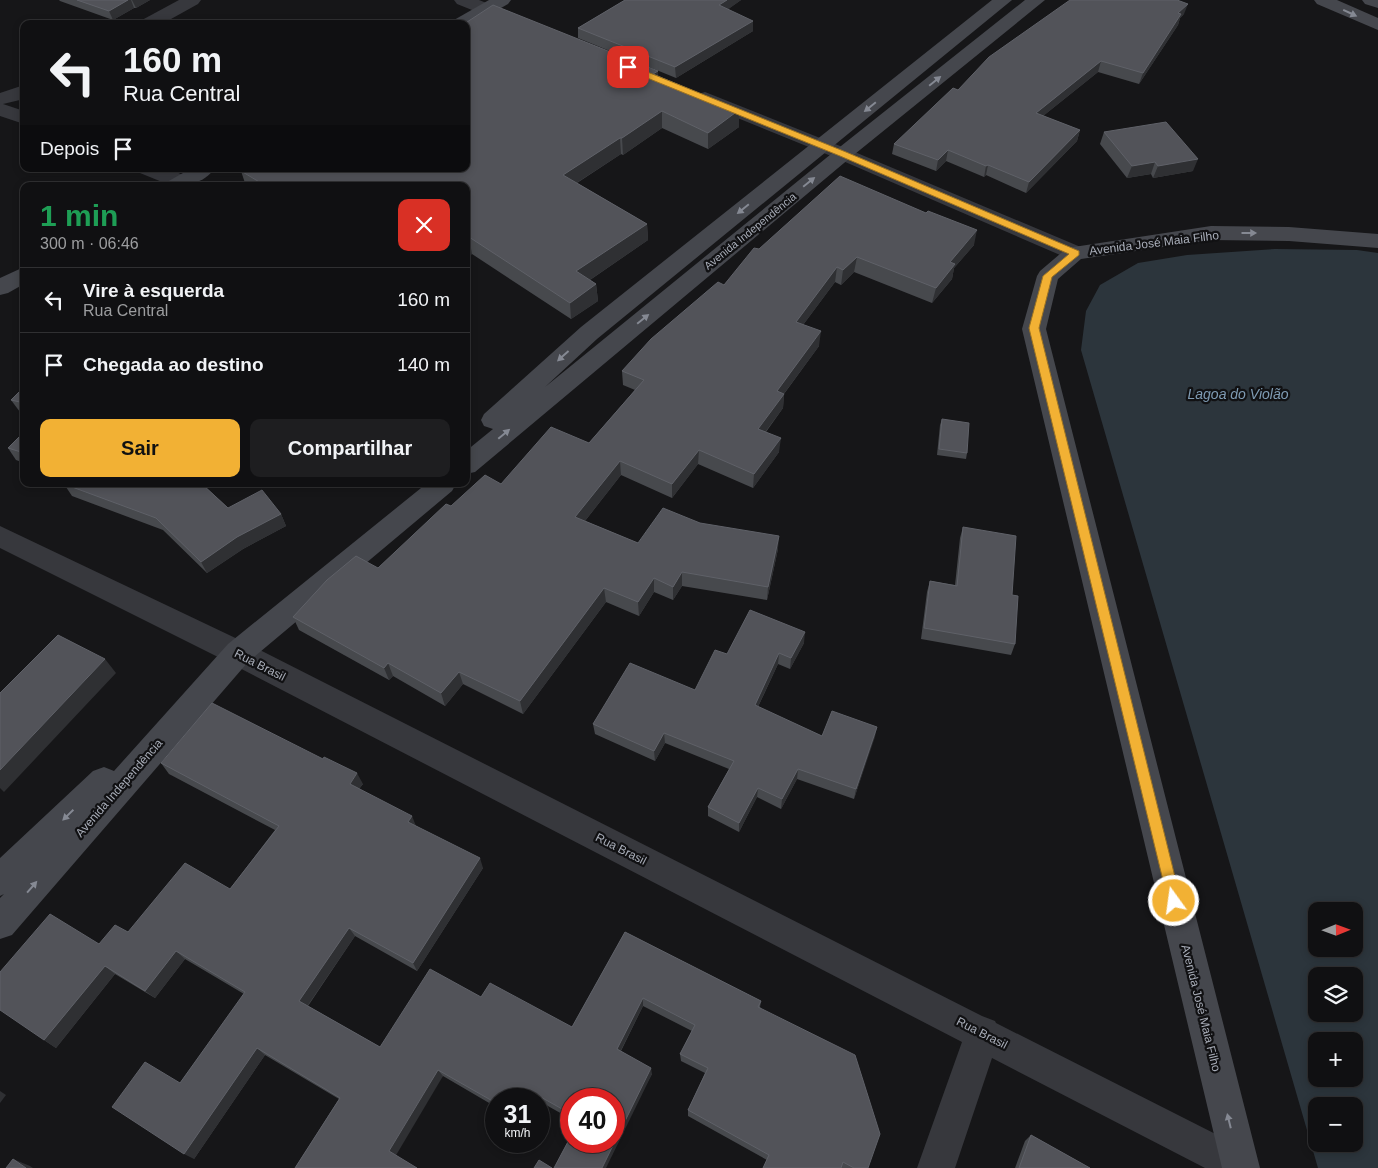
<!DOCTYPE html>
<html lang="pt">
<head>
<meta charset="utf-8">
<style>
  body { margin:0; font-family:Arial,sans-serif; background:#1e1e20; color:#f1f3f6; height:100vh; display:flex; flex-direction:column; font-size:19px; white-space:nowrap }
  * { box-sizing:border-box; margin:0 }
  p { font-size:16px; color:#9c9d9f }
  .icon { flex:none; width:28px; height:28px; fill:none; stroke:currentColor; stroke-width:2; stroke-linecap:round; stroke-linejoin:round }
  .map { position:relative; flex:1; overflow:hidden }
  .sheet { position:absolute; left:20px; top:182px; width:450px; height:305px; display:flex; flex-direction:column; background:#101012; border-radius:10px; box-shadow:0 2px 8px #0003,0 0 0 1px #303032 }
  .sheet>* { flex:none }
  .hud { position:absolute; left:20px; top:20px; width:450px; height:152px; border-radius:10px; box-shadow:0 2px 8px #0003,0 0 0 1px #303032; background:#101012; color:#f1f3f6; overflow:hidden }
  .needle { width:32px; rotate:89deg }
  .tools { position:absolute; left:1308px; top:902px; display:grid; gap:10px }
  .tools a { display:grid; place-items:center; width:55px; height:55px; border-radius:10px; background:#101012; box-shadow:0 2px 8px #0003,0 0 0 1px #303032; font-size:25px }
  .speed { position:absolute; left:485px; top:1088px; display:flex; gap:10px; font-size:25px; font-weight:700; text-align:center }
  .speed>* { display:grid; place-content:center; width:65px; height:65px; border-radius:50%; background:#101012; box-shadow:0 2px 8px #0003,0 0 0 1px #303032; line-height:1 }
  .speed small { font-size:12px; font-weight:400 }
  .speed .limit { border:8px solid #d22; background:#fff; color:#111 }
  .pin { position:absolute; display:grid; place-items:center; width:42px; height:42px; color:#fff; margin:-21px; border-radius:10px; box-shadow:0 2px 8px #0006 }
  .me { position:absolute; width:55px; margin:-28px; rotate:346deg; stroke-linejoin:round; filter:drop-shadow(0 0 4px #0008) }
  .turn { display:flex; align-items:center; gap:18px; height:105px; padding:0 20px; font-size:22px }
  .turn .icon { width:65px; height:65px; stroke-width:2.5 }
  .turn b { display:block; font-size:35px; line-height:42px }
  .then { display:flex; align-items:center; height:48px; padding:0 20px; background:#0003; gap:10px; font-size:19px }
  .round { display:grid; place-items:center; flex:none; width:52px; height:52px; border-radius:10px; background:#1e1e20 }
  .head { display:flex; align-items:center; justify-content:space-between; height:85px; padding:0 20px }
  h1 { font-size:30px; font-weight:700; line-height:38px; color:#1e9e55 }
  .cta { display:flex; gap:10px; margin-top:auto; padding:10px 20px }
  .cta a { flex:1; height:58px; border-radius:10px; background:#f2b134; color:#111; font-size:20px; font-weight:700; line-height:58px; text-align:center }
  .cta a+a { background:#1e1e20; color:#f1f3f6 }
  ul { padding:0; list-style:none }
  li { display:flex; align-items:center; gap:15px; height:65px; padding:0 20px; border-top:1px solid #303032 }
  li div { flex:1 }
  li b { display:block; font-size:19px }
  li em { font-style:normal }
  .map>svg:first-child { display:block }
</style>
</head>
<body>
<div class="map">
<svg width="1378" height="1168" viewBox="0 0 1378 1168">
  <rect width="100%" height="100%" fill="#161618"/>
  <path fill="#2c353c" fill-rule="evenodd" d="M1275,249L1357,250L1378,253V1168H1318L1081,350L1086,311L1100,285L1138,263L1187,255ZM1316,911H1354V949H1316ZM1316,976H1354V1014H1316ZM1316,1041H1354V1079H1316ZM1354,1106V1144H1316V1106Z"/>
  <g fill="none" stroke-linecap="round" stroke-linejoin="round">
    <g fill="#37383d" fill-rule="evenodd">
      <polygon points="179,0 201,0 198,4 162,24 139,24 142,20"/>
      <polygon points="454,0 479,0 519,16 522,20 519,24 513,25 507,24 457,4"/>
      <polygon points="24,85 24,99 3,104 24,111 24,124 0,116 0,93"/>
      <polygon points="705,92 850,150 1083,248 1086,253 1083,258 1075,260 1067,258 836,158 698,102 695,98 698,94"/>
      <path d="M137,169C153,168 180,167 190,182L187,186H172L140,173Z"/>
      <polygon points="0,526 248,644 982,1016 995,1021 996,1023 1253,1153 1258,1168 1205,1168 992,1058 955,1168 917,1168 962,1042 228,662 0,548"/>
    </g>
    <g fill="#45474d" fill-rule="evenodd">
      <polygon points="489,0 511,0 508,4 466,28 466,24 451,24 454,20"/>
      <polygon points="992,0 1012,0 597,339 545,387 836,150 1025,0 1045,0 850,158 475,472 466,474 466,451 493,429 484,426 481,420 484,414 581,327"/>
      <polygon points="1314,0 1337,0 1378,18 1378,30 1317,4"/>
      <polygon points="1362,0 1378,0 1378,8 1365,4"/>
      <path d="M190,169H214C203,185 181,187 164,186L167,182Z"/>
      <polygon points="1211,226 1289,227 1378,234 1378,248 1289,241 1211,240 1081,259 1058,279 1046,329 1260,1168 1222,1168 1022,329 1037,276 1040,271 1067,248"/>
      <polygon points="24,267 24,284 8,293 0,295 0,278"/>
      <polygon points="426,484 456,484 452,491 248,662 12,935 0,939 0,898 4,894 0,896 0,858 93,771 104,767 114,771 228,644"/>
    </g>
  </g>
  <g fill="#47494d">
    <polygon points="59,0 150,0 136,8 134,8 113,20 60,1"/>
    <polygon points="625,0 741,0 728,9 753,31 676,78 578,38 578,28"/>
    <polygon points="1184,14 1180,18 1178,25 1139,84 1098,72 1043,116 1080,130 1077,141 1026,193 986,175 984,177 946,161 936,171 892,154 894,144"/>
    <polygon points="658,71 658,76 739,127 708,149 662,128 623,155 621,154 577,183 647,224 648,240 590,280 596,284 598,301 571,319 472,254 466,257 466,186 246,186 241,171"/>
    <polygon points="1104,132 1193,171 1153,178 1151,174 1127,178 1100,144"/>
    <polygon points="974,245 954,268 952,279 932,303 854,272 841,285 835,282 803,325 819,346 784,394 783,408 766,432 779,452 753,488 698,464 672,498 621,475 585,521 638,543 700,523 778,549 767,600 682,586 673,600 654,592 639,616 606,602 523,714 463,684 445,706 393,676 389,680 299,630 293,617 378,568 451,506 501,484 589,443 635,390 623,385 622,371 724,285 759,249"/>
    <polygon points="24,387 24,413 20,412 11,400"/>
    <polygon points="942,419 967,453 966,459 937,455 940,425"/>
    <polygon points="24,432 24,463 16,460 8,448"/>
    <polygon points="64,484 203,485 228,508 281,514 286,526 243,549 207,573 163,530 72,496"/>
    <polygon points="963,527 1012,595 1015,644 1011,655 921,639 927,592 930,581 955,585 960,538"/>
    <polygon points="804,643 790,669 778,664 758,707 822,736 877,727 854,799 797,779 781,809 757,797 739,832 708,816 708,807 729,769 665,743 655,761 595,734 593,724 695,690 727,654"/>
    <polygon points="161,763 363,784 359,789 416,826 483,868 417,971 355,936 308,1006 380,1047 481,997 572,1027 625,932 761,1001 760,1007 868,1168 763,1168 767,1160 688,1116 688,1110 705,1073 681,1061 680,1054 692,1031 643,1006 621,1051 652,1074 614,1141 571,1099 571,1119 539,1101 539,1099 536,1099 533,1097 496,1099 496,1107 443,1076 295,1168 339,1099 265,1055 194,1159 180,1083 244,994 185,959 155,998 115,974 56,1048 44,1040 99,944 230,889 275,830 169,774"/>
    <polygon points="1031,1135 1090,1168 1015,1168 1025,1141"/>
  </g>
  <g fill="#2f3033">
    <polygon points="128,0 131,0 134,8 113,20 109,11"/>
    <polygon points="132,0 150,0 136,8"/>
    <polygon points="727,0 741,0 719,16 719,5"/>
    <polygon points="1188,4 1184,14 1180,18 1178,25 1139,84 1143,73 1178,13"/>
    <polygon points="753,21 753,31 676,78 675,67"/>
    <polygon points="1101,61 1098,72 1033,124 1036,113"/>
    <polygon points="658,71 659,88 653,74"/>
    <polygon points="739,110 739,127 708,149 708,133"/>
    <polygon points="662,111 662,128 623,155 622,138"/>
    <polygon points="1080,130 1077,141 1026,193 1029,182"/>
    <polygon points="620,138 621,154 564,191 563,175"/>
    <polygon points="948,150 946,161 936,171 938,160"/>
    <polygon points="1198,159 1193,171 1153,178 1158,166"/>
    <polygon points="1155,162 1151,174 1127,178 1132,166"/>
    <polygon points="988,165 986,175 984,177 986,166"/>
    <polygon points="359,182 360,186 353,186"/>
    <polygon points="647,224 648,240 578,288 576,271"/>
    <polygon points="977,230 974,245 954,268 952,279 932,303 936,288 950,262"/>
    <polygon points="469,237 472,254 466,257 466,238"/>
    <polygon points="857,257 854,272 841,285 843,270"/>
    <polygon points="837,267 835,282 794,337 796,322"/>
    <polygon points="596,284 598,301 571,319 570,303"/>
    <polygon points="821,331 819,346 780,399 784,394 783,408 757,443 758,429 777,391"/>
    <polygon points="781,438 779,452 753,488 754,474"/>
    <polygon points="699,450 698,464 672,498 672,484"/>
    <polygon points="620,461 621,475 577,531 575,517"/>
    <polygon points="281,514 286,526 243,549 207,573 201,562 237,537"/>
    <polygon points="779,536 778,549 767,600 768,587"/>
    <polygon points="682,572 682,586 673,600 673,587"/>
    <polygon points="654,578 654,592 639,616 638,602"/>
    <polygon points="604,588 606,602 523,714 520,701"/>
    <polygon points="805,632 804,643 790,669 791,658"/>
    <polygon points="779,653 778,664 754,715 755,705"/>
    <polygon points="105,659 116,673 4,792 0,788 0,770"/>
    <polygon points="388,663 393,676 389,680 384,668"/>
    <polygon points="459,672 463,684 445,706 441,693"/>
    <polygon points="877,727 875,737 854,799 856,789"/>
    <polygon points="664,733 665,743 655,761 654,751"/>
    <polygon points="798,769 797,779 781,809 782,799"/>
    <polygon points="357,773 363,784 355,794 350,784"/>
    <polygon points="758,788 757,797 739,832 739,823"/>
    <polygon points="412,816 416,826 412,832 408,822"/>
    <polygon points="480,858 483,868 417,971 413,963"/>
    <polygon points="349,928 355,936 306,1008 299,1001"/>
    <polygon points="176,951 185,959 155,998 145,991"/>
    <polygon points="105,966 115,974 56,1048 44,1040"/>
    <polygon points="643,998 643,1006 618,1056 617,1049"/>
    <polygon points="257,1048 265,1055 194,1159 184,1154"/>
    <polygon points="651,1068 652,1074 606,1168 602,1168"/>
    <polygon points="438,1070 443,1076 395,1157 389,1151"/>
    <polygon points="0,1091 6,1095 0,1103"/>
    <polygon points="530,1091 533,1097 532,1099 526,1099"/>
    <polygon points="13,1159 30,1166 33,1168 26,1168"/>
  </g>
  <g fill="#525359" stroke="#5f6168">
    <polygon points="77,0 128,0 109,11"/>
    <polygon points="625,0 727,0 719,5 753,21 675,67 578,28"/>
    <polygon points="1070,0 1177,0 1188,4 1178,13 1181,14 1143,73 1101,61 1036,113 1080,130 1029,182 988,165 986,166 948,150 938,160 894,144 953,88 958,90 989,57"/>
    <polygon points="493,5 658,71 653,74 739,110 708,133 662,111 622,138 620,138 563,175 647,224 576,271 596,284 570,303 469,237 466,238 466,186 366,186 359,182 353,186 266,186 241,171 244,169 466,169 466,24 464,24"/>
    <polygon points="1166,122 1198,159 1158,166 1155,162 1132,166 1104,132"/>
    <polygon points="840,176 926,213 928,211 977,230 950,262 955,264 936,288 857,257 843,270 837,267 796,322 821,331 777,391 784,394 758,429 781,438 754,474 699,450 672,484 620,461 575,517 638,543 663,508 700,523 779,536 768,587 682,572 673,587 654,578 638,602 604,588 520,701 459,672 441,693 388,663 384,668 293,617 327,580 356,556 378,568 446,504 451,506 485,475 501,484 551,427 589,443 644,380 622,371 651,339 718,282 724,285 754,248 759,249"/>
    <polygon points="24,387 24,403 11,400"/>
    <polygon points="942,419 969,423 967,453 939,449"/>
    <polygon points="24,432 24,453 8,448"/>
    <polygon points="64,484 202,484 228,508 262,490 281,514 237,537 201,562 156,518"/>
    <polygon points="963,527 1016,536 1012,595 1018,596 1015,644 924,628 930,581 957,586"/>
    <polygon points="750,610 805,632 791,658 779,653 755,705 822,736 832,711 877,727 856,789 798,769 782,799 758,788 739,823 708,807 734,761 664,733 654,751 593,724 630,663 695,690 715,650 727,654"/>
    <polygon points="58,635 105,659 0,770 0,693"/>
    <polygon points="212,703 323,759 324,757 357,773 350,784 412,816 408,822 480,858 413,963 349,928 299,1001 380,1047 430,969 481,997 490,983 572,1027 625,932 761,1001 758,1007 855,1055 880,1134 868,1168 854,1168 843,1162 841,1168 763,1168 769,1155 688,1110 708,1068 680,1054 695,1025 643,998 617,1049 651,1068 602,1168 554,1168 571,1136 571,1141 614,1141 614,1099 571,1099 571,1114 530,1091 526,1099 496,1099 496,1103 438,1070 389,1151 417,1168 295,1168 340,1098 257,1048 184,1154 112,1107 145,1062 180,1083 245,992 176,951 145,991 105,966 44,1040 0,1010 0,972 50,914 99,944 115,925 128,932 185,863 230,889 279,826 161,763"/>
    <polygon points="1031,1135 1090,1168 1019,1168"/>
    <polygon points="13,1159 26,1168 6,1168"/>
    <polygon points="539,1160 552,1168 534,1168"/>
  </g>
  <defs><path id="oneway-solid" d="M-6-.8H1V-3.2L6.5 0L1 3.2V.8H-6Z" transform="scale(1.25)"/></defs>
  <g fill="#858993">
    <use href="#oneway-solid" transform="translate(1350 13) rotate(25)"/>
    <use href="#oneway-solid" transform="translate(935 81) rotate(-39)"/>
    <use href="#oneway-solid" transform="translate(870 107) rotate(141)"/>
    <use href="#oneway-solid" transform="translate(809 182) rotate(-39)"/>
    <use href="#oneway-solid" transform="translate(743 209) rotate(141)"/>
    <use href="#oneway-solid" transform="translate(1249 233)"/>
    <use href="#oneway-solid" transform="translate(643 319) rotate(-39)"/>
    <use href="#oneway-solid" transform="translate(563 356) rotate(138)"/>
    <use href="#oneway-solid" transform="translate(504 434) rotate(-40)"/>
    <use href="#oneway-solid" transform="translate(68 815) rotate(136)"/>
    <use href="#oneway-solid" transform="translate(32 887) rotate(-49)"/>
    <use href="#oneway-solid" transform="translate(1229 1121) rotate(-104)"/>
  </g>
  <polygon fill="#f2b134" stroke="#9d7322" points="625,65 630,65 846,152 1079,251 1079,255 1052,277 1039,328 1181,901 1179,905 1174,907 1170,905 1168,901 1029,328 1043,276 1069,254 840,156 625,69"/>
  <g text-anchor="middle" stroke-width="4.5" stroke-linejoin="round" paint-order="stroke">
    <g font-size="11" fill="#a8adb8" stroke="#111113">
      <text transform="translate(750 231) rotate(-39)" y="4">Avenida Independência</text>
    </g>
    <g font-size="12" fill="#a8adb8" stroke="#111113">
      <text transform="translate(1154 243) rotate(-7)" y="4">Avenida José Maia Filho</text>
      <text transform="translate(260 665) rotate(27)" y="4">Rua Brasil</text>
      <text transform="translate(119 788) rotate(-49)" y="4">Avenida Independência</text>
      <text transform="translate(621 849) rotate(27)" y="4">Rua Brasil</text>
      <text transform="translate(1201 1008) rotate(76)" y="4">Avenida José Maia Filho</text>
      <text transform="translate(982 1033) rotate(27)" y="4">Rua Brasil</text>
    </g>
    <g font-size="14" font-style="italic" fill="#7f9bb3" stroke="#111113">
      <text x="1238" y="399">Lagoa do Violão</text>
    </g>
  </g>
</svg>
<div class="tools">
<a><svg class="needle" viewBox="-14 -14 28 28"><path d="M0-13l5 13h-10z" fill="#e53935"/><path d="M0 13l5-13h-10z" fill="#9c9d9f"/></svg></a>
<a><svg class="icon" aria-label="layers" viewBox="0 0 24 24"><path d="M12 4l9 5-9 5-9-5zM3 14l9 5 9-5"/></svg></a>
<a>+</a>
<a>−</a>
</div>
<div class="speed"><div>31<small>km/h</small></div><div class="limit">40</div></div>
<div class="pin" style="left:628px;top:67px;background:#d93025"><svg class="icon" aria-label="arrive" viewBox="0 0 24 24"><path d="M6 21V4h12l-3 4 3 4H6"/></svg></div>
<svg class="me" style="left:1174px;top:901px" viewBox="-20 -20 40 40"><circle r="17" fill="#f2b134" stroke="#fff" stroke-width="3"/><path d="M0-11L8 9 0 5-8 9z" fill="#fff"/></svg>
<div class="hud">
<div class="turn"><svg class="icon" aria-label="left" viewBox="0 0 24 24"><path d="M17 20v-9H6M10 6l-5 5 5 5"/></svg><div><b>160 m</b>Rua Central</div></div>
<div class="then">Depois<svg class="icon" aria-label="arrive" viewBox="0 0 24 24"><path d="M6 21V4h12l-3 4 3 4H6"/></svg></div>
</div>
<section class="sheet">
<div class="head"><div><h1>1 min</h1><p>300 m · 06:46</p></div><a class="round" style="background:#d93025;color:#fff"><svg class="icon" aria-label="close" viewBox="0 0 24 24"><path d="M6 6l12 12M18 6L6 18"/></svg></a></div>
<ul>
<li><svg class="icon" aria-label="left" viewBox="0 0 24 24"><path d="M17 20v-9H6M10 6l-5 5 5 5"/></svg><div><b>Vire à esquerda</b><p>Rua Central</p></div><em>160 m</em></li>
<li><svg class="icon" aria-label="arrive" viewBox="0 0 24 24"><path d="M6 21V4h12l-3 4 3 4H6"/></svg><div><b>Chegada ao destino</b></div><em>140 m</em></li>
</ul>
<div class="cta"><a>Sair</a><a>Compartilhar</a></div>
</section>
</div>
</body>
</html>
